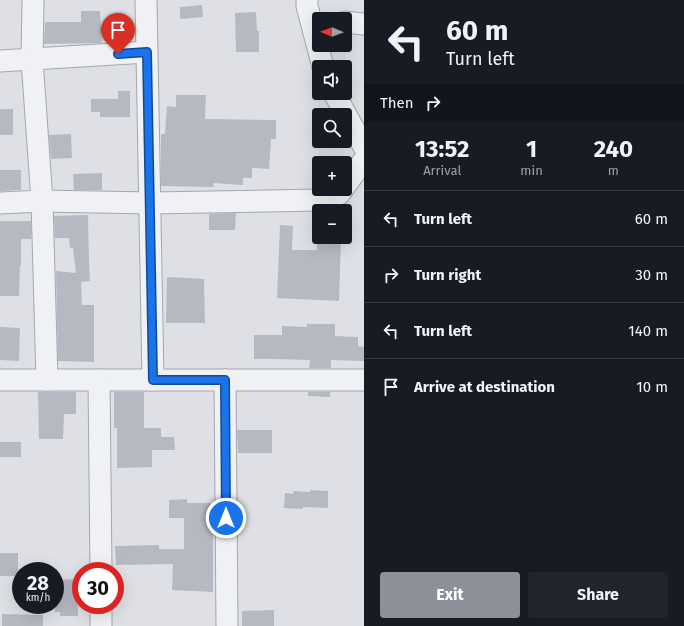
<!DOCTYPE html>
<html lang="en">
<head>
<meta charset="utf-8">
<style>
  body { margin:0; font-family:"Fira Sans",sans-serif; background:#20242c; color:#f1f3f6; height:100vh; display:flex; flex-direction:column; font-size:15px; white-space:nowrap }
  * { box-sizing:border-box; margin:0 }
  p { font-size:13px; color:#9ea1a6 }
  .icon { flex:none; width:22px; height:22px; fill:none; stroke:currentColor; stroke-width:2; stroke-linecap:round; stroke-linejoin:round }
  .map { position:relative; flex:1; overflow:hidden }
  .drawer { display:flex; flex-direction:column; background:#171b24; width:320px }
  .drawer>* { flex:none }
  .hud { background:#171b24; color:#f1f3f6; overflow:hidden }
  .needle { width:26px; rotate:271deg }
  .tools { position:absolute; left:312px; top:12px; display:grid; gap:8px }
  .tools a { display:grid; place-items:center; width:40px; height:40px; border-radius:4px; background:#171b24; box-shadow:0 4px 16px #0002; font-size:20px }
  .speed { position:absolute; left:12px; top:562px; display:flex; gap:8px; font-size:20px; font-weight:700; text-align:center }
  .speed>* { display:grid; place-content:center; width:52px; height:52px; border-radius:50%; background:#171b24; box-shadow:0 4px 16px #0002; line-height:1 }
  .speed small { font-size:10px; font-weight:400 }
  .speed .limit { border:6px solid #d22; background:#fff; color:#111 }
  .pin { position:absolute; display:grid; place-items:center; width:34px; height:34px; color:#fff; margin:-41px -17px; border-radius:50% 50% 50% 0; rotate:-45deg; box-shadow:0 0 4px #0007 }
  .pin .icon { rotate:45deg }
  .me { position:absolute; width:44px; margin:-22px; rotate:0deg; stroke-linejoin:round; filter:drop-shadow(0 0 3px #0008) }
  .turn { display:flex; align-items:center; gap:14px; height:84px; padding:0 16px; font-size:18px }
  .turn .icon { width:52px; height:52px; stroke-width:2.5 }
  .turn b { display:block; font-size:28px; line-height:34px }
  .then { display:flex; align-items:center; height:38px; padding:0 16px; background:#0003; gap:8px; font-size:15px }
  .eta { display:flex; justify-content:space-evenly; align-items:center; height:68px; text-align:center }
  .eta b { font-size:24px; font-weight:700; line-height:28px }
  .action { display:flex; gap:8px; margin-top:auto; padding:8px 16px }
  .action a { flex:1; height:46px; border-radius:4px; background:#8c9099; color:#fff; font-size:16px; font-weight:700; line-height:46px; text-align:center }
  .action a+a { background:#20242c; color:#f1f3f6 }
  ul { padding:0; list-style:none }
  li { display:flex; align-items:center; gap:12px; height:56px; padding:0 16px; border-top:1px solid #363941 }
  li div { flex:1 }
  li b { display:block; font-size:15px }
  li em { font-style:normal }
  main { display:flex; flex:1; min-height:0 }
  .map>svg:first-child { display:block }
</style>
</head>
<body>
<main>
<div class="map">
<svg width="364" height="626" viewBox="0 0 364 626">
  <rect width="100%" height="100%" fill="#dee0e5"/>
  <g fill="#b6b9c2">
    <polygon points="202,5 203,17 180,19 180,7"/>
    <polygon points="81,11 100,11 102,43 44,44 45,22 81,22"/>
    <polygon points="256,12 257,31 259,31 259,52 236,52 235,13"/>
    <polygon points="118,91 130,91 130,117 100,117 100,112 91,112 91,99 118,99"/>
    <polygon points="176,95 206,95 205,119 276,120 276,139 271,139 269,169 252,168 252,178 243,178 243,185 213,183 214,187 161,186 161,134 165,134 167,106 176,107"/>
    <rect x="0" y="109" width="13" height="26"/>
    <polygon points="71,134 72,158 51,159 49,135"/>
    <polygon points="0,170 21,170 21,190 0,191"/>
    <polygon points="102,173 102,190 74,190 73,174"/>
    <polygon points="236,213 235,230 209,230 209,214"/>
    <polygon points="88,215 89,264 90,281 81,282 82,305 94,305 94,362 58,361 56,271 76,273 73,248 70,248 69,238 55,238 54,216"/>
    <polygon points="0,221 31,221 31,239 21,239 21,266 20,266 19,296 0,296"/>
    <polygon points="280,225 293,226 292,250 317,250 317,237 341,237 339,301 277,298"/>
    <polygon points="167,277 204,279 205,323 166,323"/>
    <polygon points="307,324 335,324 335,336 358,337 358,346 364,347 364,361 331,360 331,368 309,368 310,360 274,359 254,359 254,335 282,335 282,326 307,327"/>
    <polygon points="0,327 20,328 19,361 0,360"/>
    <polygon points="38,392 76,392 76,414 64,414 63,439 39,439"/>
    <polygon points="114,392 144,392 144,428 161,428 161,437 174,437 175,450 152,450 152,467 117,468 117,428 114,428"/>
    <polygon points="308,392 330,392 330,397 308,396"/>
    <polygon points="237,430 272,430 272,453 238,453"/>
    <rect x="0" y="442" width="21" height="15"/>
    <polygon points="310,490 328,491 328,508 303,507 303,509 284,508 285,493 293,494 294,491 310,492"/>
    <polygon points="187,499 187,503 210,503 210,525 213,525 213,592 172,590 173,564 116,565 115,546 159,545 159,549 184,549 184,518 169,518 169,500"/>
    <rect x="0" y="553" width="18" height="23"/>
    <polygon points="77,579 78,616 60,616 60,612 55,612 55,580"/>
    <polygon points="274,610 274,626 242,626 242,611"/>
    <polygon points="2,614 43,615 43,626 2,626"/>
  </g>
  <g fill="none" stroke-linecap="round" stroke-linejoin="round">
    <g stroke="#a4a7ae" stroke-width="23">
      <g id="minor">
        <polyline points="33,0 32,60 42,201 47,380"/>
        <polyline points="146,0 153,380"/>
        <polyline points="307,0 307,6 323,67"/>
        <polyline points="345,22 364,24"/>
        <polyline points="0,61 147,52"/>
        <polyline points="334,93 364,147"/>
        <polyline points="345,186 364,160"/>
        <polyline points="0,203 42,201 150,203 320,200 339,194 343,189"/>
        <polyline points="0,380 364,380"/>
        <polyline points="99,380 101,571"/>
        <polyline points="225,380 227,626"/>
        <polyline points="101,605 101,626"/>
      </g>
    </g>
    <use href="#minor" stroke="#f0f1f4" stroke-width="21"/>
  </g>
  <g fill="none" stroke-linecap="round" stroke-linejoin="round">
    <g stroke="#114b97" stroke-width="10">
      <polyline id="route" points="118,54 147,52 153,380 225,380 226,518"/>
    </g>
    <use href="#route" stroke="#1a73e8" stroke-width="7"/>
  </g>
</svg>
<div class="tools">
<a><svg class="needle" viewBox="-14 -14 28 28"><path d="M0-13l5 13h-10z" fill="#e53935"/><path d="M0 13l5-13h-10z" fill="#9ea1a6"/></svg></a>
<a><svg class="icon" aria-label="sound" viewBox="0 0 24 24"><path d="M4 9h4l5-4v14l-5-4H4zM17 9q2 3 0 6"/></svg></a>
<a><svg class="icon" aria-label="search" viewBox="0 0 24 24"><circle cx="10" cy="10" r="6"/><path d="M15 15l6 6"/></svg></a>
<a>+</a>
<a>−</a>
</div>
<div class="speed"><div>28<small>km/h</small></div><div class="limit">30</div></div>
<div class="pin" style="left:118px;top:54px;background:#d93025"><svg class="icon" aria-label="arrive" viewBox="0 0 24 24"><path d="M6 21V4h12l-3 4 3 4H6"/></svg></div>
<svg class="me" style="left:226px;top:518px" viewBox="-20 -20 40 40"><circle r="17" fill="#1a73e8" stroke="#fff" stroke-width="3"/><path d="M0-11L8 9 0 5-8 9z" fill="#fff"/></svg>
</div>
<section class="drawer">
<div class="hud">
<div class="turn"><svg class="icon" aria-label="left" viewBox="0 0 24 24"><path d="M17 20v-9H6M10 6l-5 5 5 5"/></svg><div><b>60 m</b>Turn left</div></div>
<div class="then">Then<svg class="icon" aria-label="right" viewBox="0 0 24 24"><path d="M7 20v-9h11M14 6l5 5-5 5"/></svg></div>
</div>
<div class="eta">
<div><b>13:52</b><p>Arrival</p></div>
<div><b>1</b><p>min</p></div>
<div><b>240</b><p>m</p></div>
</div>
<ul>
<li><svg class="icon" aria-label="left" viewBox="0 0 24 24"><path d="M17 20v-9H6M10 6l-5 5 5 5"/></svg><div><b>Turn left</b></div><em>60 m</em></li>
<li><svg class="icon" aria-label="right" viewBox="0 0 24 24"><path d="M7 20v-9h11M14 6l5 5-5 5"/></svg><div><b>Turn right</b></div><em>30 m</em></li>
<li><svg class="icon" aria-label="left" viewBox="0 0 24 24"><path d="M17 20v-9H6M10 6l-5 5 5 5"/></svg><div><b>Turn left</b></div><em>140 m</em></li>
<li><svg class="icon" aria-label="arrive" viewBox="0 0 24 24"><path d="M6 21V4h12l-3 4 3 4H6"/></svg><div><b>Arrive at destination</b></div><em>10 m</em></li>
</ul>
<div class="action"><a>Exit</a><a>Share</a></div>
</section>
</main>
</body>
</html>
